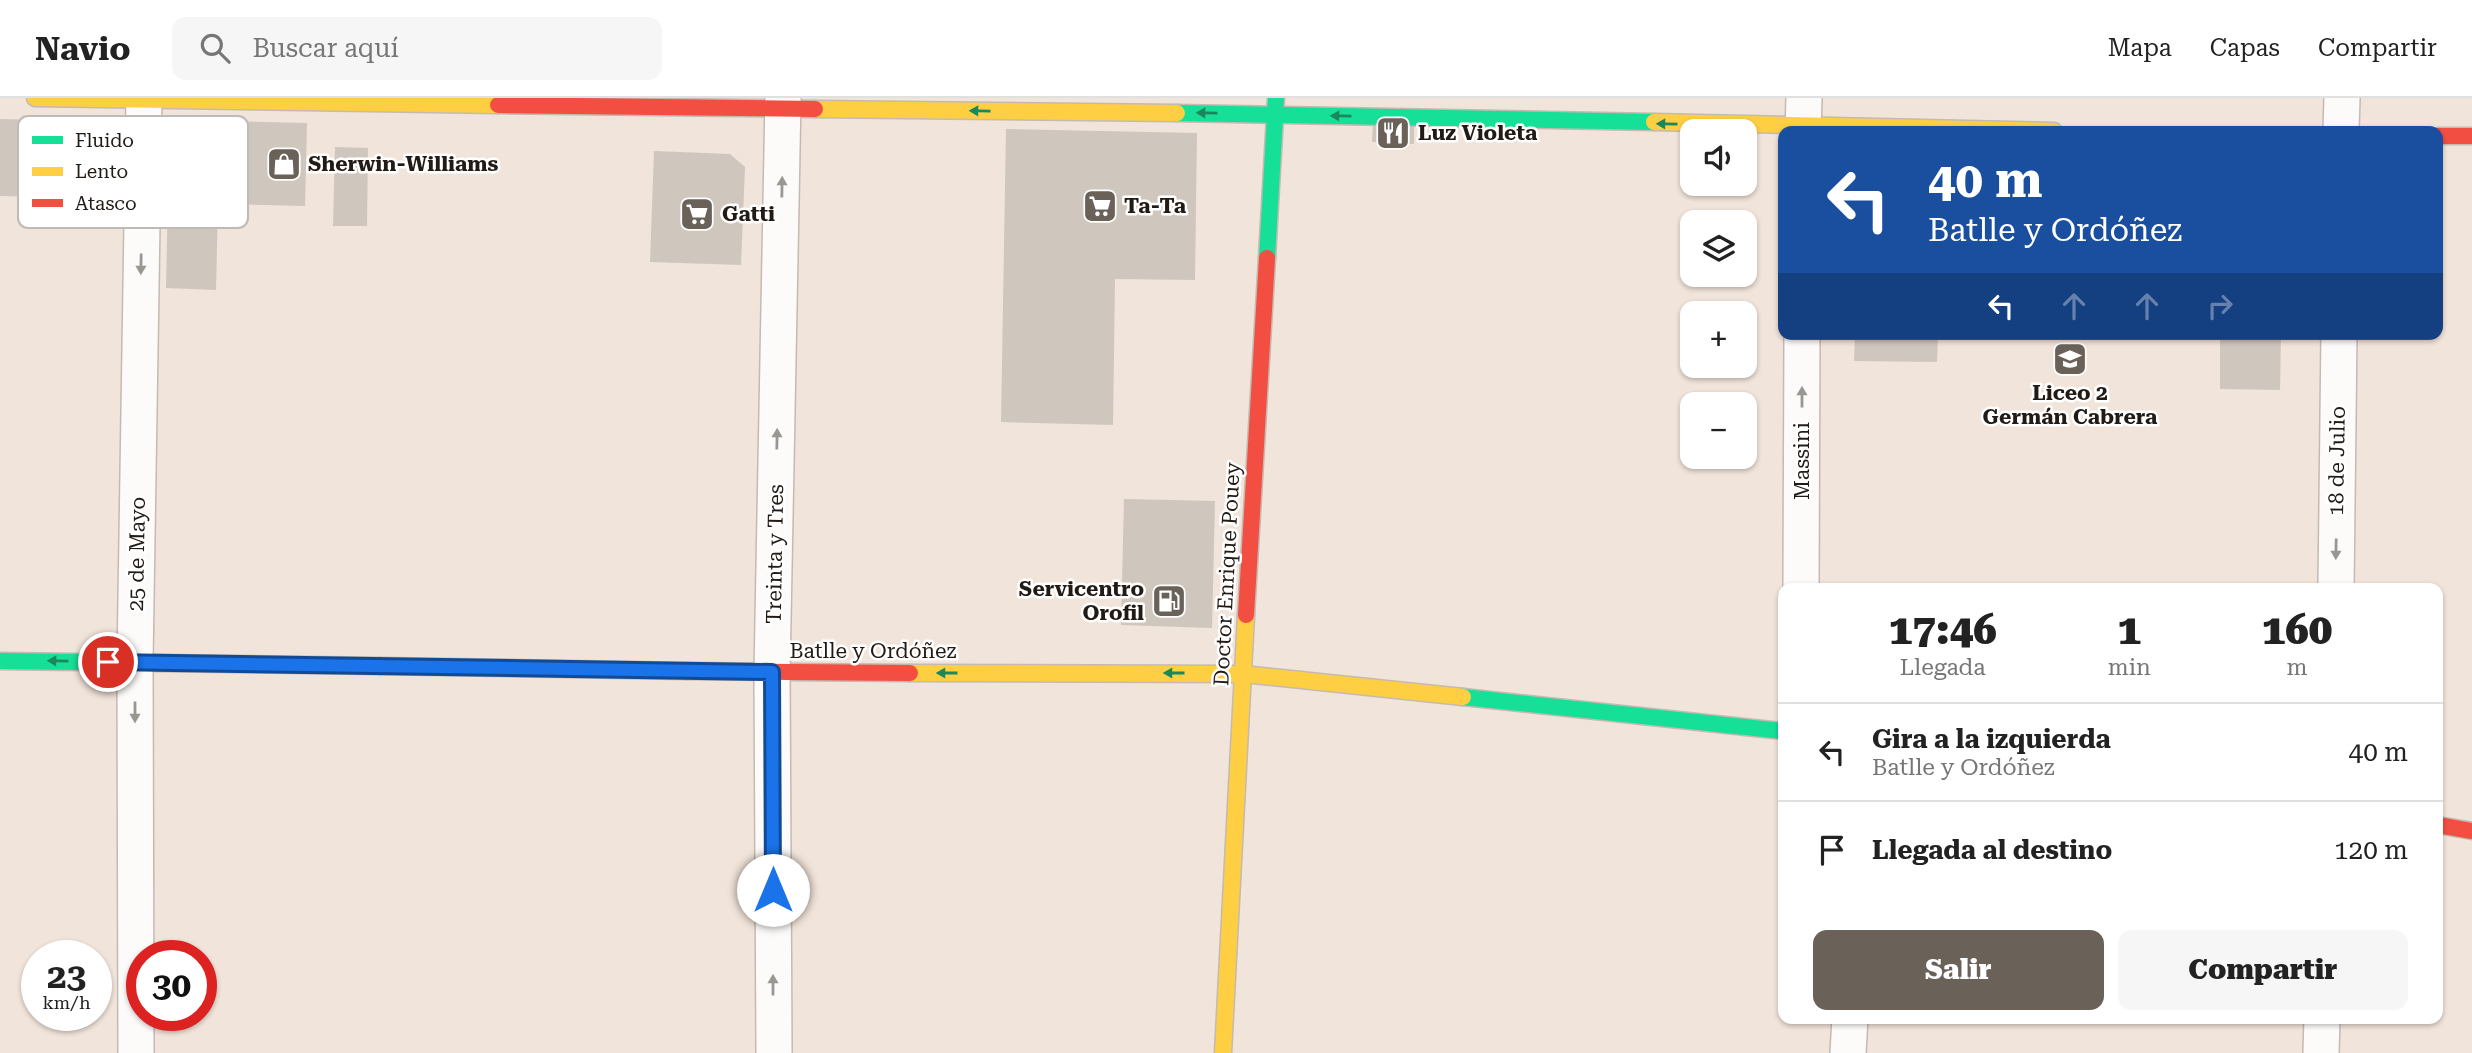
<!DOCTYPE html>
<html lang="es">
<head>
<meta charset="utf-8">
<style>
  body { margin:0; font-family:"Roboto Serif",serif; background:#f6f6f6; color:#222; height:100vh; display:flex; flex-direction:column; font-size:26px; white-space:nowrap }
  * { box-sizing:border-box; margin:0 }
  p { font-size:23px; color:#767676 }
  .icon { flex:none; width:38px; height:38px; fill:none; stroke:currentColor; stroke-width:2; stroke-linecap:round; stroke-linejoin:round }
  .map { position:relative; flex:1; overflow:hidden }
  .details { position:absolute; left:1778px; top:485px; width:665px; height:441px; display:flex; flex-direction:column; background:#fff; border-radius:14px; box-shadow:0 2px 5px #0004 }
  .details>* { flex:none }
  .hud { position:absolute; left:1778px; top:28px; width:665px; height:214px; border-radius:14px; box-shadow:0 2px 5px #0004; background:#1a4fa0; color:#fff; overflow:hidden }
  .buttons { position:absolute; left:1680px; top:21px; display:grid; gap:14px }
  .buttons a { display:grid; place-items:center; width:77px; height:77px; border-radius:14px; background:#fff; box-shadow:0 2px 5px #0004; font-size:35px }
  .speed { position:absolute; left:21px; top:842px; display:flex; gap:14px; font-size:35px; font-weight:700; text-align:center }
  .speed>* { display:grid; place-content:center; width:91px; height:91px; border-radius:50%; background:#fff; box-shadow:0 2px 5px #0004; line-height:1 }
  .speed small { font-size:18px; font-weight:400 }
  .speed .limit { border:10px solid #d22; background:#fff; color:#111 }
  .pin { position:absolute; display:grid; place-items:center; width:60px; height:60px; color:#fff; margin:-30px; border:4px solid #fff; border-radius:50%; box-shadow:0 2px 7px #0007 }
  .me { position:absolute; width:77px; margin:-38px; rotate:0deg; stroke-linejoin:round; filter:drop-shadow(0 0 5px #0008) }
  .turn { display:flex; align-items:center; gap:24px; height:147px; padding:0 35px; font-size:32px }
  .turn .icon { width:91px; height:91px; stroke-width:2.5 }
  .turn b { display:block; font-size:49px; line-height:60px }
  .lanes { display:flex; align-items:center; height:66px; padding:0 35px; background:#0003; justify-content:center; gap:35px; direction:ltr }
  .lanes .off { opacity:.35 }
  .eta { display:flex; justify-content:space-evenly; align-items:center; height:119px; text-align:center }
  .eta b { font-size:42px; font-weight:800; line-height:49px }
  .primary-button { display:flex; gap:14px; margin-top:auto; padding:14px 35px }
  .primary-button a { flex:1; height:80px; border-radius:14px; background:#6a6159; color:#fff; font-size:28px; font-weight:800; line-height:80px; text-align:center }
  .primary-button a+a { background:#f6f6f6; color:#222 }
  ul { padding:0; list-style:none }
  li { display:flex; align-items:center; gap:21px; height:98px; padding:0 35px; border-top:2px solid #e0e0e0 }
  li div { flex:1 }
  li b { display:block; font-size:26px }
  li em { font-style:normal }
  header { display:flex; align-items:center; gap:42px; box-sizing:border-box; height:98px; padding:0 35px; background:#fff; border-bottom:2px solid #e0e0e0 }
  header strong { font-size:33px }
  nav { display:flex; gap:38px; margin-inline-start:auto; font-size:24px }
  .search { width:490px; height:63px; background:#f6f6f6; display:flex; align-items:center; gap:18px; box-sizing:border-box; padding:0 24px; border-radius:14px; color:#767676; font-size:26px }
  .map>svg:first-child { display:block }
</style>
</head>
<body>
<header>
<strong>Navio</strong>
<div class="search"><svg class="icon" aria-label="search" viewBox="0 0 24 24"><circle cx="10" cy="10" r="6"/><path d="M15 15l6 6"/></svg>Buscar aquí</div>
<nav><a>Mapa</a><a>Capas</a><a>Compartir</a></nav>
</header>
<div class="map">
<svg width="2472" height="955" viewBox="0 0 2472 955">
  <rect width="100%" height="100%" fill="#f1e4da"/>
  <g fill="#cfc6be">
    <polygon points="0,21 91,23 89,100 0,98"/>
    <polygon points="189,22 307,25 305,108 218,106 216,192 166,190 169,46"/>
    <polygon points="1373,24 1414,25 1414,46 1372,44"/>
    <polygon points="1006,31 1197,35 1195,182 1115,181 1113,327 1001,324"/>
    <polygon points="335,49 368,50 367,128 333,128"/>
    <polygon points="654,53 730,56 745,69 741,167 650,164"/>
    <polygon points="1855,236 1938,236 1937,264 1854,263"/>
    <polygon points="2220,236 2281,236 2280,292 2220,291"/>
    <polygon points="1124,401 1215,403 1212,530 1121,527"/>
  </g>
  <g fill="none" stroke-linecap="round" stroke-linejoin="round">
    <g stroke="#c4bab2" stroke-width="38">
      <g id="street">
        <polyline points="1803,33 1804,0"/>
        <polyline points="2341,33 2342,0"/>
        <polyline points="1801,490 1802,236"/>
        <polyline points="2336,490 2339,236"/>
        <polyline points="136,955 135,564 144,0"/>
        <polyline points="774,955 772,574 783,0"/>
        <polyline points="1848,955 1850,920"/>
        <polyline points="2321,955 2322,920"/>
      </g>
    </g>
    <g stroke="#c4bab2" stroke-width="19">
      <g id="fast">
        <polyline points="1177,15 1654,24"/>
        <polyline points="1267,160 1276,0"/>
        <polyline points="0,563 380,568"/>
        <polyline points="1463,599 1783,633"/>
      </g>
    </g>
    <g stroke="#c4bab2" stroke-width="19">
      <g id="slow">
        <polyline points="35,0 498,7"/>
        <polyline points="815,11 1177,15"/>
        <polyline points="1654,24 2054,33"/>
        <polyline points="380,568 687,573"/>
        <polyline points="910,575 1243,576 1463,599"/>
        <polyline points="1223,955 1246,517"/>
      </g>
    </g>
    <g stroke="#c4bab2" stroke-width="19">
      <g id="jam">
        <polyline points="498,7 815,11"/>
        <polyline points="2438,38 2472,38"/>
        <polyline points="1246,517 1267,160"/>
        <polyline points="687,573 910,575"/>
        <polyline points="2438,727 2472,733"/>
      </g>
    </g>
    <use href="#street" stroke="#fdfbf9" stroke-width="35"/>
    <use href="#fast" stroke="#16e098" stroke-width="16"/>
    <use href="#slow" stroke="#ffcf43" stroke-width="16"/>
    <use href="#jam" stroke="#f24e42" stroke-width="16"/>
  </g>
  <defs><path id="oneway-solid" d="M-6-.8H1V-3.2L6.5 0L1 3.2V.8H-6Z" transform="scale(1.75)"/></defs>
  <g fill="#1b875d">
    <use href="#oneway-solid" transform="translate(980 13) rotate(-179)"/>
    <use href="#oneway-solid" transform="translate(1207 15) rotate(-179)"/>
    <use href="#oneway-solid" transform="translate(1341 18) rotate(-179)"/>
    <use href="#oneway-solid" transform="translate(1667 26) rotate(-179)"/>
    <use href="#oneway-solid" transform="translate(58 563) rotate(-179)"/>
    <use href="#oneway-solid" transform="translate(947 575) rotate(-180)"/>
    <use href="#oneway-solid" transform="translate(1174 575) rotate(-180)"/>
  </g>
  <g fill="#9a9692">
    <use href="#oneway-solid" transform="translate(782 89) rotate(-89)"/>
    <use href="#oneway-solid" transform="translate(141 166) rotate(91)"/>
    <use href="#oneway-solid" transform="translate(1802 299) rotate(-90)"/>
    <use href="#oneway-solid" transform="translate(777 341) rotate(-89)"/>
    <use href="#oneway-solid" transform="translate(2336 451) rotate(91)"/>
    <use href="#oneway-solid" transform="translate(135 614) rotate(90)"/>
    <use href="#oneway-solid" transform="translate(773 887) rotate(-90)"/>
  </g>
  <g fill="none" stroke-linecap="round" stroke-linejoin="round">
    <g stroke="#114b97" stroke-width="18">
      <polyline id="route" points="108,564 772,574 773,792"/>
    </g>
    <use href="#route" stroke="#1a73e8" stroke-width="12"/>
  </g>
  <defs>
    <g id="restaurant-square" transform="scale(1.75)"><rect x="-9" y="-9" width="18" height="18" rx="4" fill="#6a6159" stroke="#fff"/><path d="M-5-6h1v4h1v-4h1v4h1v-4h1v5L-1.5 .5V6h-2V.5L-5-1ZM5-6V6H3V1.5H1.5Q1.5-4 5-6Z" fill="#fff"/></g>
    <g id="shop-square" transform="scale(1.75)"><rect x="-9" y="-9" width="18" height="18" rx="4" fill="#6a6159" stroke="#fff"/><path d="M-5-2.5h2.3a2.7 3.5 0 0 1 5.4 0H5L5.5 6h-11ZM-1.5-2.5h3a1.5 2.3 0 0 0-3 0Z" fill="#fff"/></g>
    <g id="supermarket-square" transform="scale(1.75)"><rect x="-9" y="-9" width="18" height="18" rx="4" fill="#6a6159" stroke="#fff"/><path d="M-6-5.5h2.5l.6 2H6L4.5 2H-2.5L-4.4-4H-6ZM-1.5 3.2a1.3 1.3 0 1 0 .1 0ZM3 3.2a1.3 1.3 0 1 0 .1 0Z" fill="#fff"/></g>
    <g id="school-square" transform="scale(1.75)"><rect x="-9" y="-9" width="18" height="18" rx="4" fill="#6a6159" stroke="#fff"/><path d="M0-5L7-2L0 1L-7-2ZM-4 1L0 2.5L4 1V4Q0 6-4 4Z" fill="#fff"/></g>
    <g id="fuel-square" transform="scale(1.75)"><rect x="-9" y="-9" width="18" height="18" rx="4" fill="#6a6159" stroke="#fff"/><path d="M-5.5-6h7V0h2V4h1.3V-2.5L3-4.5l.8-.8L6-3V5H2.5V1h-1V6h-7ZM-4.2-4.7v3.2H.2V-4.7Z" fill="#fff"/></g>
  </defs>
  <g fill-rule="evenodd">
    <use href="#restaurant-square" x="1393" y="35"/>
    <use href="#shop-square" x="284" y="66"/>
    <use href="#supermarket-square" x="1100" y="108"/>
    <use href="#supermarket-square" x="697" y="116"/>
    <use href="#school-square" x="2070" y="261"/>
    <use href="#fuel-square" x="1169" y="503"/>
  </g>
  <g text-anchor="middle" stroke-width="5" stroke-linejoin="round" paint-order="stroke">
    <g font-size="21" font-weight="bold" fill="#221a14" stroke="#fff" text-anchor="start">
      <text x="1418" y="42">Luz Violeta</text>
      <text x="308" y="73">Sherwin-Williams</text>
      <text x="1124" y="115">Ta-Ta</text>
      <text x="722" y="123">Gatti</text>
      <text x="2070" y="302" text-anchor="middle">Liceo 2<tspan x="2070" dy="24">Germán Cabrera</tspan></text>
      <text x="1144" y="498" text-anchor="end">Servicentro<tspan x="1144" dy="24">Orofil</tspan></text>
    </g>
    <g font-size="21" fill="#221a14" stroke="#fff">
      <text transform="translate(1802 363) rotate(-90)" y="7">Massini</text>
      <text transform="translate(2337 363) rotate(-89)" y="7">18 de Julio</text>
      <text transform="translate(137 456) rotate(-89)" y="7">25 de Mayo</text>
      <text transform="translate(775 456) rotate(-89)" y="7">Treinta y Tres</text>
      <text transform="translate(1227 476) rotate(-87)" y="7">Doctor Enrique Pouey</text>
      <text x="873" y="560">Batlle y Ordóñez</text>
    </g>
  </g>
  <rect x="18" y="18" width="230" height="112" rx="10" fill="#fff" stroke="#bdbab8" stroke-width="2"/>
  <rect x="32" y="38" width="31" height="8" fill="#16e098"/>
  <rect x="32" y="69" width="31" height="9" fill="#ffcf43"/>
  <rect x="32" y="101" width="31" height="8" fill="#f24e42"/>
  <g font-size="19" fill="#221a14">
    <text x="75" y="49">Fluido</text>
    <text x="75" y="80">Lento</text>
    <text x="75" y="112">Atasco</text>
  </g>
</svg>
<div class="buttons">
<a><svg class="icon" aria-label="sound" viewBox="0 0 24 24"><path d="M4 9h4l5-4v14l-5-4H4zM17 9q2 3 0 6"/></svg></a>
<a><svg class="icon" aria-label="layers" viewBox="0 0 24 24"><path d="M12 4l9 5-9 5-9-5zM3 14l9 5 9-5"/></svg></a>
<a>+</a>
<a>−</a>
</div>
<div class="speed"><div>23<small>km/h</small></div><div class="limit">30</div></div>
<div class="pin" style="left:108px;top:564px;background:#d93025"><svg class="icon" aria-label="arrive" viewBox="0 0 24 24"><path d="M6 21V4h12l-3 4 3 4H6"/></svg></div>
<svg class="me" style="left:773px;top:792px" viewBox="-20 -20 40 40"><circle r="19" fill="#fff"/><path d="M0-13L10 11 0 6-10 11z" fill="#1a73e8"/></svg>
<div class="hud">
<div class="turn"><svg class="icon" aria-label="left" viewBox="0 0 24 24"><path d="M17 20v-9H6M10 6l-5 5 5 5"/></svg><div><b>40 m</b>Batlle y Ordóñez</div></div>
<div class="lanes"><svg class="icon" aria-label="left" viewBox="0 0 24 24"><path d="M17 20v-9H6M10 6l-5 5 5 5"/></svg><svg class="icon off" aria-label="ahead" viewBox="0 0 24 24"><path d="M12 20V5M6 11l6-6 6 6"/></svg><svg class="icon off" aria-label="ahead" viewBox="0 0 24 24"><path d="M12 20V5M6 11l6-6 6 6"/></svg><svg class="icon off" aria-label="right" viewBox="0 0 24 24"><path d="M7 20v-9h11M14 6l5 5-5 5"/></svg></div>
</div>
<section class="details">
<div class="eta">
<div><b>17:46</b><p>Llegada</p></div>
<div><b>1</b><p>min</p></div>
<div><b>160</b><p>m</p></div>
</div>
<ul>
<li><svg class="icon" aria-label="left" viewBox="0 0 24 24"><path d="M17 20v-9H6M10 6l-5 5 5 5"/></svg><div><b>Gira a la izquierda</b><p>Batlle y Ordóñez</p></div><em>40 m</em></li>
<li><svg class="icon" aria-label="arrive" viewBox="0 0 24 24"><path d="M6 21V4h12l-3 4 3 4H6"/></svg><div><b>Llegada al destino</b></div><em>120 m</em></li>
</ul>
<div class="primary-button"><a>Salir</a><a>Compartir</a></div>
</section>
</div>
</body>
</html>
